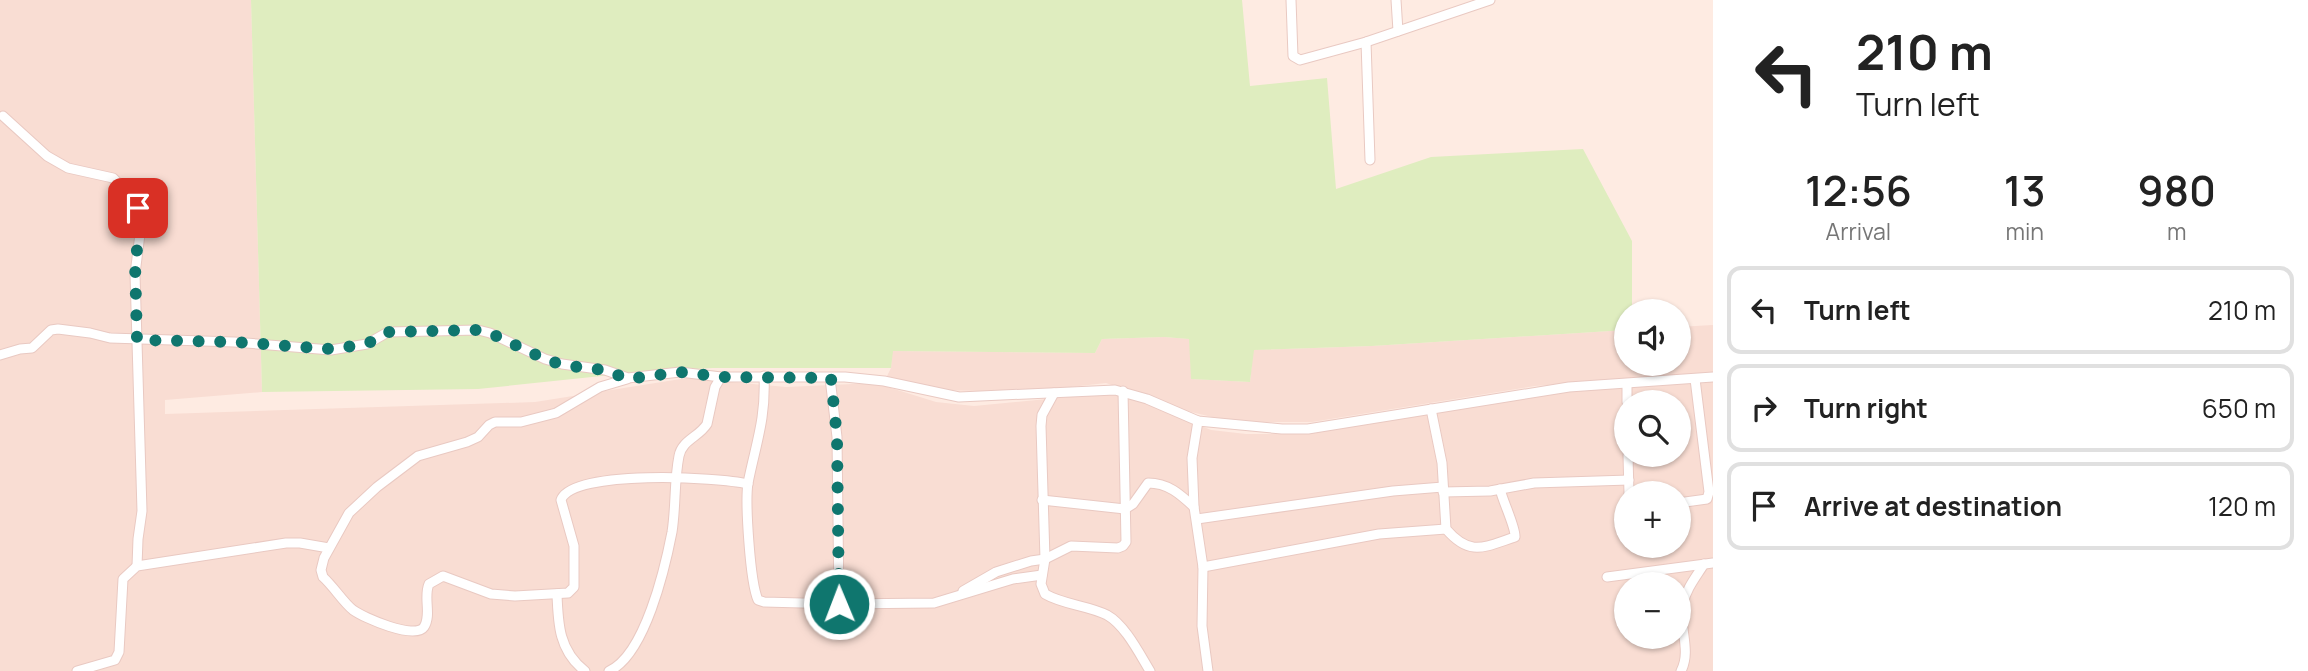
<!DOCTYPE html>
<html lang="en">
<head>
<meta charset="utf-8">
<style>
  body { margin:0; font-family:Manrope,sans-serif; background:#f2f2f2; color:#222; height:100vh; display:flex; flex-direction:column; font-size:26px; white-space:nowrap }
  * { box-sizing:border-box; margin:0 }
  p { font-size:23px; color:#767676 }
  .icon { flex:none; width:38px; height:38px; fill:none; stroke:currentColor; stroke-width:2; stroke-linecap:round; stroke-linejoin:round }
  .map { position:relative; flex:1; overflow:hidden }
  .details { display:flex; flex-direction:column; background:#fff; width:595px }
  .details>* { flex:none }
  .top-card { background:#fff; color:#222; overflow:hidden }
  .fabs { position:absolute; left:1614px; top:299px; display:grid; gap:14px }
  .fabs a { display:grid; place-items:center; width:77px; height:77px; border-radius:50%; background:#fff; box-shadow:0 2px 5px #0004; font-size:35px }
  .pin { position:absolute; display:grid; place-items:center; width:60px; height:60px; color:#fff; margin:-30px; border-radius:14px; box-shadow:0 4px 10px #0006 }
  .me { position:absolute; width:77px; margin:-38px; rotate:359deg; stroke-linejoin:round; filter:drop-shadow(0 0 5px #0008) }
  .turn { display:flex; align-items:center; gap:24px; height:147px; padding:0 28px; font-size:32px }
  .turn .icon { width:91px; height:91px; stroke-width:2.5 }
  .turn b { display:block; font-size:49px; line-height:60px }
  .eta { display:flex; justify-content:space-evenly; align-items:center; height:119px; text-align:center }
  .eta b { font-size:42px; font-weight:600; line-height:49px }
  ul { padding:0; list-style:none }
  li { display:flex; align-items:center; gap:21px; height:88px; margin:0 14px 10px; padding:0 14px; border:4px solid #e0e0e0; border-radius:14px }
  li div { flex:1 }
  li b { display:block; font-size:26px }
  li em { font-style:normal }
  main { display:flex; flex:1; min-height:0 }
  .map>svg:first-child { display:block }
</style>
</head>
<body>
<main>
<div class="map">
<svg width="1713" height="671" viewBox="0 0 1713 671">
  <rect width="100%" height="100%" fill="#feebe2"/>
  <g fill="#f9ddd3" fill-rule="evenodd">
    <path d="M0,0H251L262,392L165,400V414L535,402L687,378L786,387L875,383L936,402L974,406L1109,393L1131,397L1211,430L1246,434H1297L1571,390L1713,380V671H0ZM1626,402H1678V455H1626ZM1626,494H1678V546H1626ZM1626,584H1678V637H1626Z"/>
    <polygon points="1713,325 1713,372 1535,386 1312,422 1233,422 1187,411 1106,383 1027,392 937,390 886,378 891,368 892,351 1095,353 1102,339 1164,337 1190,339 1192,379 1250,382 1253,350 1372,346 1626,330 1626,364 1678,364 1678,327"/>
  </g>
  <polygon fill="#dfedbf" points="251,0 1242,0 1250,86 1327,78 1336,189 1431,157 1583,149 1632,241 1632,311 1626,312 1626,330 1372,346 1254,350 1250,382 1191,379 1189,339 1164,337 1102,339 1095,353 893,351 891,368 713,368 640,372 478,389 262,392"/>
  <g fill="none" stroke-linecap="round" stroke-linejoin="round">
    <g stroke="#e9c9c2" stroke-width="11">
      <g id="minor">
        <polyline points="1291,0 1293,56 1300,60 1366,42 1490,0"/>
        <polyline points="1396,0 1398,31"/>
        <polyline points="1366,42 1370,160"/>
        <polyline points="3,116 47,156 68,168 113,178 133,198 138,208 141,226 135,274 142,511 138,539 137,566"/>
        <polyline points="0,355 20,349 32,348 51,330 58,329 90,333 110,338 234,342 331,350 367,344 388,332 478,330 490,333 545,359 562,364 605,370 628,378 680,372 721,377 845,377 884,381 959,397 1115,390 1147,399 1198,421 1282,429 1308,429 1569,387 1713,377"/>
        <path d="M764,376C766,419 756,443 748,483C745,502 750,582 758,600L764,602L839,604L934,603L1013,579L1042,575"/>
        <polyline points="830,378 837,437 839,604"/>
        <path d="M627,379L600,387L556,413L521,422H495L489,425L478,437L467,442L418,456L377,487L349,513L324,558L321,570L323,577C334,587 343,602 353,610C364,618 415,640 424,627C432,615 423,597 429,584L443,576L491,594L515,596L568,593L574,587V546L561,500C572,469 719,477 748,484"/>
        <polyline points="1627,384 1627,402"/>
        <path d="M1054,393L1042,415L1041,426L1045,559L1041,584L1045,594C1064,605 1087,605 1107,615C1125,625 1139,653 1150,671"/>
        <path d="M1431,409L1442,463L1446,529C1470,557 1484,547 1515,537C1516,528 1503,502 1500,489"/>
        <polyline points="1198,421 1192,458 1194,507 1203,567 1202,626 1208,671"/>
        <polyline points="1628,455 1629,494"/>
        <polyline points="1443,492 1490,491 1534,483 1629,480"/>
        <path d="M1042,500L1125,509L1133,504L1148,483C1168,483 1180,494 1194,507"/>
        <polyline points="1678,503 1707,499 1709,492 1695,379"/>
        <polyline points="1197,519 1393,491 1443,487"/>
        <polyline points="1203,567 1379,534 1446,529"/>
        <polyline points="1607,577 1713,563"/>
        <polyline points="963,591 996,572 1031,561 1045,559 1071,546 1118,548 1123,546 1126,542 1123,391"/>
        <path d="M557,594C558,624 559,651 585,671"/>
        <polyline points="77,671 115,660 119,652 123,579 137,566 286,543 300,543 329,548"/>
        <path d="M609,671C645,655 665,568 672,532C676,507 674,481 679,456C682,440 699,437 707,424L715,387L721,377"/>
        <path d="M1681,671C1692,650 1678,626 1683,604C1686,589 1696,577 1704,564"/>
      </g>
    </g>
    <use href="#minor" stroke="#fff" stroke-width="9"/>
  </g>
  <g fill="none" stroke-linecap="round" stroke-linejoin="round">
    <polyline stroke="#0f766e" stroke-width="12" stroke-dasharray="0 21.6" points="138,208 141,226 135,262 137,340 234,342 331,349 367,344 388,332 478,330 490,333 545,359 562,365 605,370 628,379 680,372 721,377 831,378 837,437 839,604"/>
  </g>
</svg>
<div class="fabs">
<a><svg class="icon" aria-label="sound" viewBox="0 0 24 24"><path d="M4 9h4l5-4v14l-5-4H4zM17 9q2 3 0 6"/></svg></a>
<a><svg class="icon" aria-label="search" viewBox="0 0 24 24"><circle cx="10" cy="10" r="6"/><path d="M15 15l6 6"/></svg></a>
<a>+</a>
<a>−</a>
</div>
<div class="pin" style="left:138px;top:208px;background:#d93025"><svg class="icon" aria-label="arrive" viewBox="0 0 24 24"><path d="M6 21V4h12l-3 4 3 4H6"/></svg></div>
<svg class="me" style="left:839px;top:604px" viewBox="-20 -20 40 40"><circle r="17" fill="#0f766e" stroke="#fff" stroke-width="3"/><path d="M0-11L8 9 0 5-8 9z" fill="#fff"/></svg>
</div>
<section class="details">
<div class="top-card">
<div class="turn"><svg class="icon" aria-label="left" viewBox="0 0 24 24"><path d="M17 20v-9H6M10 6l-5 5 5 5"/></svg><div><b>210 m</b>Turn left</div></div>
</div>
<div class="eta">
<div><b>12:56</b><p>Arrival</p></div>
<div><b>13</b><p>min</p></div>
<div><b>980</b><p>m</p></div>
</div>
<ul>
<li><svg class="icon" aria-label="left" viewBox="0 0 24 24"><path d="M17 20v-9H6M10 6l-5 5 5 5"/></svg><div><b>Turn left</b></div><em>210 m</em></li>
<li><svg class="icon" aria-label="right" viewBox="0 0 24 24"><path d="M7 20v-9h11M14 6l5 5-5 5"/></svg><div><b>Turn right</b></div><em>650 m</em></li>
<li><svg class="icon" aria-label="arrive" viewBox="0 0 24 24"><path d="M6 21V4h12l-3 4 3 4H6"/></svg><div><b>Arrive at destination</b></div><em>120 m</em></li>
</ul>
</section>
</main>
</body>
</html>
